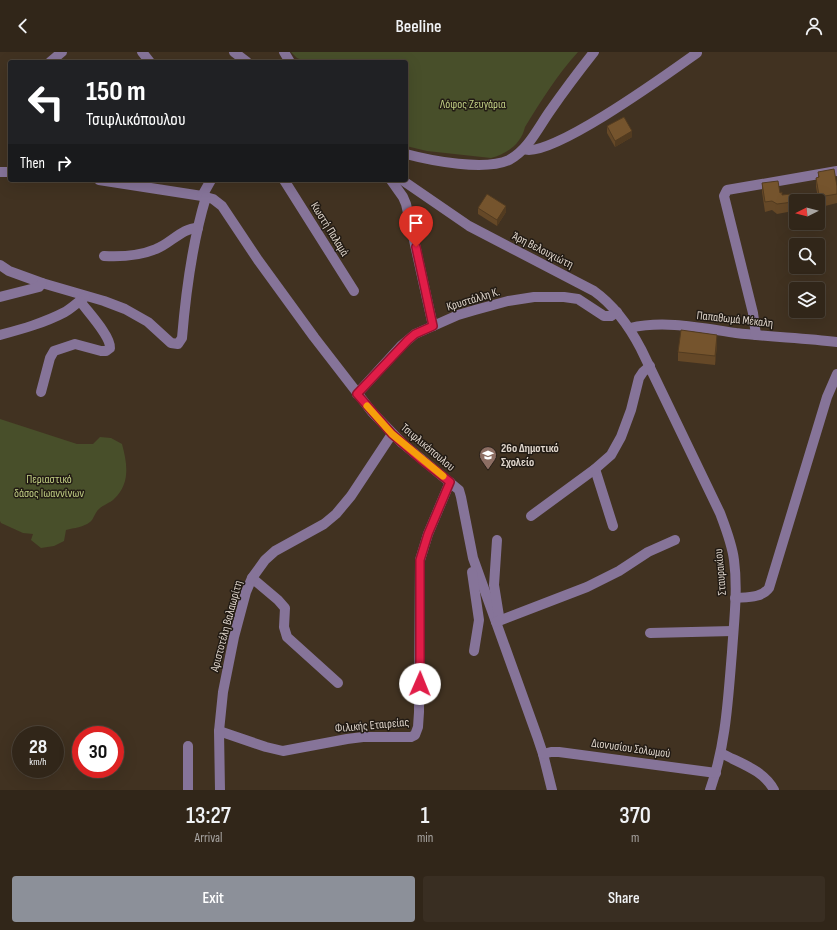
<!DOCTYPE html>
<html lang="en">
<head>
<meta charset="utf-8">
<style>
  body { margin:0; font-family:"Sofia Sans Condensed",sans-serif; background:#392e22; color:#f1f3f6; height:100vh; display:flex; flex-direction:column; font-size:15px; white-space:nowrap }
  * { box-sizing:border-box; margin:0 }
  p { font-size:13px; color:#a8a5a2 }
  .icon { flex:none; width:22px; height:22px; fill:none; stroke:currentColor; stroke-width:2; stroke-linecap:round; stroke-linejoin:round }
  .map { position:relative; height:738px; overflow:hidden }
  .side { display:flex; flex-direction:column; background:#312619; flex:1 }
  .side>* { flex:none }
  .hud { position:absolute; left:8px; top:8px; width:400px; height:122px; border-radius:4px; box-shadow:0 4px 16px #0002,0 0 0 1px #4c4338; background:#202124; color:#fff; overflow:hidden }
  .needle { width:26px; rotate:264deg }
  .controls { position:absolute; left:789px; top:142px; display:grid; gap:8px }
  .controls a { display:grid; place-items:center; width:36px; height:36px; border-radius:4px; background:#312619; box-shadow:0 4px 16px #0002,0 0 0 1px #4c4338; font-size:20px }
  .speed { position:absolute; left:12px; top:674px; display:flex; gap:8px; font-size:20px; font-weight:700; text-align:center }
  .speed>* { display:grid; place-content:center; width:52px; height:52px; border-radius:50%; background:#312619; box-shadow:0 4px 16px #0002,0 0 0 1px #4c4338; line-height:1 }
  .speed small { font-size:10px; font-weight:400 }
  .speed .limit { border:6px solid #d22; background:#fff; color:#111 }
  .pin { position:absolute; display:grid; place-items:center; width:34px; height:34px; color:#fff; margin:-41px -17px; border-radius:50% 50% 50% 0; rotate:-45deg; box-shadow:0 0 4px #0007 }
  .pin .icon { rotate:45deg }
  .me { position:absolute; width:44px; margin:-22px; rotate:1deg; stroke-linejoin:round; filter:drop-shadow(0 0 3px #0008) }
  .turn { display:flex; align-items:center; gap:14px; height:84px; padding:0 12px; font-size:18px }
  .turn .icon { width:52px; height:52px; stroke-width:2.5 }
  .turn b { display:block; font-size:28px; line-height:34px }
  .then { display:flex; align-items:center; height:38px; padding:0 12px; background:#0003; gap:8px; font-size:15px }
  .eta { display:flex; justify-content:space-evenly; align-items:center; height:68px; text-align:center }
  .eta b { font-size:24px; font-weight:600; line-height:28px }
  .action { display:flex; gap:8px; margin-top:auto; padding:8px 12px }
  .action a { flex:1; height:46px; border-radius:4px; background:#8c9099; color:#fff; font-size:16px; font-weight:600; line-height:46px; text-align:center }
  .action a+a { background:#392e22; color:#f1f3f6 }
  header { display:flex; justify-content:space-between; align-items:center; height:52px; padding:0 12px; background:#312619; font-size:18px; font-weight:600 }
  .map>svg:first-child { display:block }
</style>
</head>
<body>
<header><svg class="icon" aria-label="back" viewBox="0 0 24 24"><path d="M15 5l-7 7 7 7"/></svg>Beeline<svg class="icon" aria-label="person" viewBox="0 0 24 24"><circle cx="12" cy="8" r="4"/><path d="M4 21q1-7 8-7t8 7"/></svg></header>
<div class="map">
<svg width="837" height="738" viewBox="0 0 837 738">
  <rect width="100%" height="100%" fill="#413221"/>
  <g fill="#484f2a">
    <path d="M291,0H578C557,23 541,49 525,75C521,92 507,102 491,106L427,99L406,94V10H307L297,6Z"/>
    <path d="M0,367L77,392H93L100,385L111,386L122,392C127,411 131,431 114,447C110,451 103,453 99,457C95,460 94,467 90,470C84,475 74,476 66,478L64,489L54,494L41,496L31,488L33,482L23,481L1,471L0,469Z"/>
  </g>
  <g fill="none" stroke-linecap="round" stroke-linejoin="round">
    <g stroke="#867499" stroke-width="10">
      <polyline points="142,0 150,10"/>
      <polyline points="234,0 247,10"/>
      <polyline points="284,0 290,10"/>
      <polyline points="50,10 62,0"/>
      <path d="M524,97C548,109 673,18 697,1"/>
      <path d="M406,102C432,109 485,119 509,108C528,98 538,76 550,59C564,39 579,19 594,0"/>
      <polyline points="0,120 10,120"/>
      <polyline points="99,128 202,144 213,147 222,154 258,208 314,285 372,360 402,391 459,438 461,445 473,506 537,684 543,702 552,738"/>
      <polyline points="284,128 354,239"/>
      <polyline points="391,128 403,145 406,152 433,274"/>
      <path d="M402,128L469,174L594,239C615,254 629,274 641,297L720,461C726,477 732,492 734,508C738,538 734,569 732,600C728,647 726,693 710,738"/>
      <polyline points="202,144 211,128"/>
      <path d="M104,204C122,205 139,204 156,197C170,192 183,175 198,176"/>
      <path d="M0,213L9,219L42,231L104,249L125,257L148,270L171,291L178,292L182,286C186,238 192,191 206,145"/>
      <polyline points="0,245 39,235 42,231"/>
      <path d="M630,276C664,268 701,276 736,281C770,285 803,286 837,290"/>
      <path d="M0,283C22,277 44,271 65,260C72,256 78,250 85,245"/>
      <polyline points="756,283 753,261 724,144 727,138 837,119"/>
      <path d="M41,340L50,306L54,299L75,292L101,299H106L110,296C111,284 87,259 80,249"/>
      <polyline points="357,342 402,293 415,282 458,263 475,258 508,249 534,245 564,245 578,247 604,264 611,264 617,260"/>
      <polyline points="595,417 613,474"/>
      <polyline points="531,464 595,417 611,403 621,385 631,358 639,326 643,320 650,314"/>
      <polyline points="497,488 494,533 499,564 497,569"/>
      <polyline points="472,520 479,568 474,599"/>
      <polyline points="252,526 278,548 285,556 284,575 287,585 338,631"/>
      <path d="M735,546C747,545 762,546 769,536L827,345L837,322"/>
      <polyline points="496,570 587,535 619,519 648,500 675,488"/>
      <polyline points="650,581 733,579"/>
      <polyline points="219,679 266,695 283,699 347,687 363,685 411,685 415,683 418,675 419,660 420,508 428,482 450,430"/>
      <path d="M721,701C739,711 764,718 774,738"/>
      <polyline points="543,702 551,700 559,700 716,721"/>
      <polyline points="188,738 188,694"/>
      <polyline points="220,738 219,679 223,640 234,585 246,540 252,526 265,508 275,499 324,472 336,462 351,444 392,382"/>
    </g>
  </g>
  <g fill="#654827">
    <polygon points="607,74 632,85 615,95 607,81"/>
    <polygon points="818,120 837,134 837,151 825,154 824,151 819,152 816,135 816,126 818,126"/>
    <polygon points="762,131 782,143 793,150 793,159 777,162 772,158 765,160 762,140"/>
    <polygon points="478,156 506,160 497,174 478,162"/>
    <polygon points="717,292 715,313 678,309 678,300"/>
  </g>
  <g fill="#523b20">
    <polygon points="632,79 632,85 615,95 615,89"/>
    <polygon points="506,154 506,160 497,174 497,168"/>
    <polygon points="717,283 717,292 715,313 715,304"/>
  </g>
  <g fill="#75542d" stroke="#523b20">
    <polygon points="624,65 632,79 615,89 607,74"/>
    <polygon points="834,117 837,134 837,142 825,144 824,142 819,143 816,126 819,125 818,120"/>
    <polygon points="778,129 780,141 782,140 782,143 791,142 793,150 777,152 772,149 765,150 762,131"/>
    <polygon points="487,142 506,154 497,168 478,156"/>
    <polygon points="681,278 717,283 715,304 678,300"/>
  </g>
  <g fill="none" stroke-linecap="round" stroke-linejoin="round">
    <g stroke="#92132f" stroke-width="10">
      <polyline id="route" points="416,195 433,274 415,282 408,288 357,342 392,382 422,408 450,430 428,482 420,508 420,632"/>
    </g>
    <use href="#route" stroke="#e11d48" stroke-width="7"/>
    <polyline stroke="#f59e0b" stroke-width="7" points="367,354 392,382 443,424"/>
  </g>
  <defs>
    <g id="school-pin" transform="scale(0.9)"><path d="M0 17L-7.5 6A9.5 9.5 0 1 1 7.5 6Z" fill="#8d6e63" stroke="#221b14"/><path d="M0-5L7-2L0 1L-7-2ZM-4 1L0 2.5L4 1V4Q0 6-4 4Z" fill="#fff"/></g>
  </defs>
  <g fill-rule="evenodd">
    <use href="#school-pin" x="488" y="403"/>
  </g>
  <g text-anchor="middle" stroke-width="3" stroke-linejoin="round" paint-order="stroke">
    <g font-size="12" fill="#c0ce83" stroke="#221b14">
      <text x="473" y="56">Λόφος Ζευγάρια</text>
      <text x="49" y="431">Περιαστικό<tspan x="49" dy="14">δάσος Ιωαννίνων</tspan></text>
    </g>
    <g font-size="12" fill="#dfd5cb" stroke="#221b14">
      <text transform="translate(330 177) rotate(58)" y="4">Κωστή Παλαμά</text>
      <text transform="translate(543 198) rotate(27)" y="4">Άρη Βελουχιώτη</text>
      <text transform="translate(473 247) rotate(-17)" y="4">Κρυστάλλη Κ.</text>
      <text transform="translate(735 267) rotate(6)" y="4">Παπαθωμά Μέκαλη</text>
      <text transform="translate(428 395) rotate(40)" y="4">Τσιφλικόπουλου</text>
      <text transform="translate(720 520) rotate(-95)" y="4">Σταυρακίου</text>
      <text transform="translate(226 574) rotate(-75)" y="4">Αριστοτέλη Βαλαωρίτη</text>
      <text transform="translate(372 673) rotate(-5)" y="4">Φιλικής Εταιρείας</text>
      <text transform="translate(631 696) rotate(8)" y="4">Διονυσίου Σολωμού</text>
    </g>
    <g font-size="12" font-weight="bold" fill="#dfd5cb" stroke="#221b14" text-anchor="start">
      <text x="501" y="400">26ο Δημοτικό<tspan x="501" dy="14">Σχολείο</tspan></text>
    </g>
  </g>
</svg>
<div class="controls">
<a><svg class="needle" viewBox="-14 -14 28 28"><path d="M0-13l5 13h-10z" fill="#e53935"/><path d="M0 13l5-13h-10z" fill="#a8a5a2"/></svg></a>
<a><svg class="icon" aria-label="search" viewBox="0 0 24 24"><circle cx="10" cy="10" r="6"/><path d="M15 15l6 6"/></svg></a>
<a><svg class="icon" aria-label="layers" viewBox="0 0 24 24"><path d="M12 4l9 5-9 5-9-5zM3 14l9 5 9-5"/></svg></a>
</div>
<div class="speed"><div>28<small>km/h</small></div><div class="limit">30</div></div>
<div class="pin" style="left:416px;top:195px;background:#d93025"><svg class="icon" aria-label="arrive" viewBox="0 0 24 24"><path d="M6 21V4h12l-3 4 3 4H6"/></svg></div>
<svg class="me" style="left:420px;top:632px" viewBox="-20 -20 40 40"><circle r="19" fill="#fff"/><path d="M0-13L10 11 0 6-10 11z" fill="#e11d48"/></svg>
<div class="hud">
<div class="turn"><svg class="icon" aria-label="left" viewBox="0 0 24 24"><path d="M17 20v-9H6M10 6l-5 5 5 5"/></svg><div><b>150 m</b>Τσιφλικόπουλου</div></div>
<div class="then">Then<svg class="icon" aria-label="right" viewBox="0 0 24 24"><path d="M7 20v-9h11M14 6l5 5-5 5"/></svg></div>
</div>
</div>
<section class="side">
<div class="eta">
<div><b>13:27</b><p>Arrival</p></div>
<div><b>1</b><p>min</p></div>
<div><b>370</b><p>m</p></div>
</div>
<div class="action"><a>Exit</a><a>Share</a></div>
</section>
</body>
</html>
